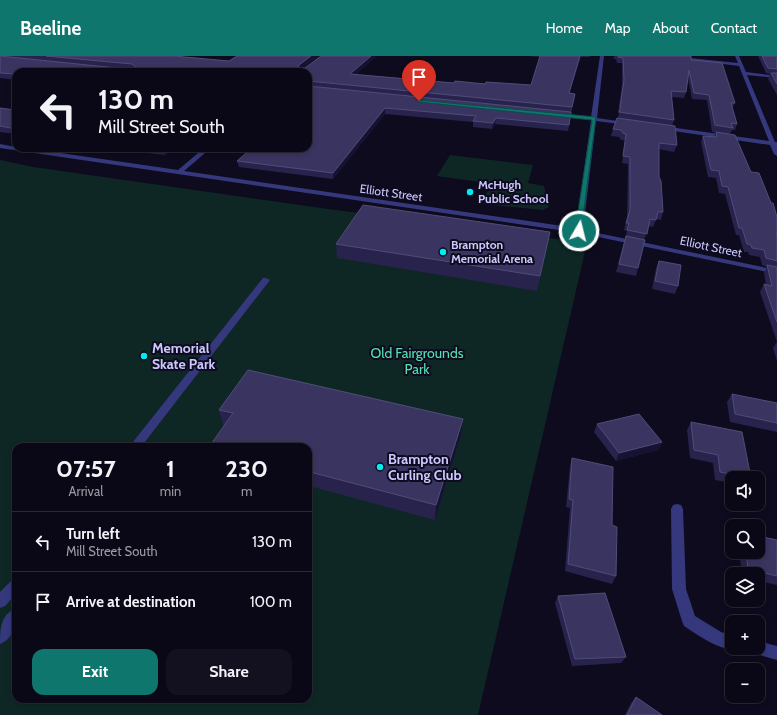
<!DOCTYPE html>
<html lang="en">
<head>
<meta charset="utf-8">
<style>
  body { margin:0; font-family:Cabin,sans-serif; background:#13111f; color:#f1f3f6; height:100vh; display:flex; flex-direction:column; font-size:15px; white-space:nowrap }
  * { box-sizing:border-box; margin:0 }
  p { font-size:13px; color:#999aa1 }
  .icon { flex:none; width:22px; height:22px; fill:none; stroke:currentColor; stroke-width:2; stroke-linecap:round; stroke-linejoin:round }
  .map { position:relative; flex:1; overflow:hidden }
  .side { position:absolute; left:12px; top:387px; width:300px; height:260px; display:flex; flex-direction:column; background:#0a0816; border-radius:12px; box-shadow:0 2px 6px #0003,0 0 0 1px #2a2935 }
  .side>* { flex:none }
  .banner { position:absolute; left:12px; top:12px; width:300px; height:84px; border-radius:12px; box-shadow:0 2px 6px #0003,0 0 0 1px #2a2935; background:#0a0816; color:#f1f3f6; overflow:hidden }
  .controls { position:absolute; left:725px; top:415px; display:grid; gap:8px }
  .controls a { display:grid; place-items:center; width:40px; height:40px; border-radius:8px; background:#0a0816; box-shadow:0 2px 6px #0003,0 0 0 1px #2a2935; font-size:20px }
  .pin { position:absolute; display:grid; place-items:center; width:34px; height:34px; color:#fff; margin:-41px -17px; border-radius:50% 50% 50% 0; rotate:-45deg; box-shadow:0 0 4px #0007 }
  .pin .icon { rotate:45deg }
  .me { position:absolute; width:44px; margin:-22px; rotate:8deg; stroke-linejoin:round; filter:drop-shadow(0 0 3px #0008) }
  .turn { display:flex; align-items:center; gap:14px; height:84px; padding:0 20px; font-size:18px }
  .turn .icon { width:52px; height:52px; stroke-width:2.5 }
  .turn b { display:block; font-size:28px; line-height:34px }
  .eta { display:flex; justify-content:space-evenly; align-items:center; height:68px; text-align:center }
  .eta b { font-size:24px; font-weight:700; line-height:28px }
  .action { display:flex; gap:8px; margin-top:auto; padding:8px 20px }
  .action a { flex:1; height:46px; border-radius:12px; background:#0f766e; color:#fff; font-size:16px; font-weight:700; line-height:46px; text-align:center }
  .action a+a { background:#13111f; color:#f1f3f6 }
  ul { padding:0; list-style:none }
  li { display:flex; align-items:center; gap:12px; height:60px; padding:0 20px; border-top:1px solid #2a2935 }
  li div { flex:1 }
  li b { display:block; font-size:15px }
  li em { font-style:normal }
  header { display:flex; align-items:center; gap:24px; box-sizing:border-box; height:56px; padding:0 20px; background:#0f766e; color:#fff }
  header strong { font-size:19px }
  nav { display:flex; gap:22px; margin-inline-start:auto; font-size:14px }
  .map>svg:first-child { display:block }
</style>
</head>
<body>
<header>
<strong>Beeline</strong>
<nav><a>Home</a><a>Map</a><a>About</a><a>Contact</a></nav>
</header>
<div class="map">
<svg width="777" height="659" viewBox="0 0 777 659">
  <rect width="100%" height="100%" fill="#0d0b1d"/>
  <g fill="#0e2725" fill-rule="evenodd">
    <polygon points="450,99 533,109 528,127 544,130 549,151 543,154 484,148 487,136 501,129 437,120"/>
    <path d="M0,104L33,111L321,152L587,187L478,659H0ZM16,391H308V643H16Z"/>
  </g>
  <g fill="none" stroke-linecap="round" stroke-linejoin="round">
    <g fill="#35387d" fill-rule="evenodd">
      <polygon points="263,222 266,222 270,224 141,391 129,391"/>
      <polygon points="16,523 16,538 5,550 0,552 0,536 11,525"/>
      <path d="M16,552C16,566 15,582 0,588C0,574 0,559 16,552Z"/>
    </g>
    <g fill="#35387d" fill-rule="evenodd">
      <polygon points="600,0 604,0 597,62 631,67 628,69 596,65 583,174 777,214 777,218 579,177 0,92 0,88 16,91 16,92 26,92 178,114 204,92 211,92 184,115 576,172 591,64 554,59 557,57 591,61"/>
      <polygon points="658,0 671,0 738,7 735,0 739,0 746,16 777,20 777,22 747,19 775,86 777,86 777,100 774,98 770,89 660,73 659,72 662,70 769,85 739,10"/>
      <path d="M677,448L681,449L683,453L686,533L695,560L721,576L732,579V592H735C722,597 695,577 684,570L682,565L672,533L671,453L673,449Z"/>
      <polygon points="758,585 777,590 777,604 753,597 751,592 758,592"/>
    </g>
  </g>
  <g fill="#28234c">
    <polygon points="0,0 174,0 229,5 237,0 319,0 303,12 356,19 454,27 531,29 540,1 528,0 590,0 590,1 581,1 569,37 575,38 568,75 495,68 492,73 473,71 473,66 385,58 333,123 239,111 237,105 308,92 308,16 16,16 16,24 0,22"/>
    <polygon points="614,0 690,0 691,4 735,47 732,52 737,68 735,74 732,74 730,78 712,76 707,44 692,43 688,22 686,36 684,42 671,41 674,64 672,70 677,89 674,96 659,93 659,121 663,156 661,164 656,163 653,171 649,170 644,184 638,212 636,220 616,216 627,175 624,174 627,161 628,108 622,107 625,84 621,84 619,81 611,80 613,73 618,62 619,57 618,57 622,29 622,7 617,7 616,3 614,3"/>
    <polygon points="758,0 777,0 777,39 768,23 770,18 766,17"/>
    <polygon points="0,52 16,54 16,78 0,76"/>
    <polygon points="716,76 751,116 777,161 777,305 773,292 777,286 760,236 764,228 766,229 764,217 767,211 762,209 760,201 749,199 748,196 744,196 739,179 736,179 725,138 719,137 716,122 708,121 701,86 703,80 714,81"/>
    <polygon points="138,92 175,92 165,99 139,96"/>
    <polygon points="550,176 537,235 337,202 336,188"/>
    <polygon points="659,205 678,230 675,238 652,233 656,212"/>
    <polygon points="732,338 777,347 777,376 730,366 727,346"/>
    <polygon points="219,354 461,378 435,464 313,431 308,440 308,391 223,369"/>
    <polygon points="691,366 751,422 732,422 732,427 715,424 713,407 690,402 687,374"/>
    <polygon points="597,368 662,386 658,394 616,405 594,376"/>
    <polygon points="572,402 612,469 616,520 612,528 565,515 570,452 566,451 570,410"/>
    <polygon points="777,484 777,529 758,525 758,518 742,518 739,496 758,496"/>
    <polygon points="558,540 626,601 621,607 572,610 555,547"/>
    <polygon points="636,641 662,659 625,659 631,647"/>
  </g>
  <g fill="#161231">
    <polygon points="311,0 319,0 299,15 299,16 299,9"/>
    <polygon points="371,0 377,0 350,24 350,18"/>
    <polygon points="580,0 581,1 568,43 569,37"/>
    <polygon points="385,52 385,58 333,123 333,117"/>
    <polygon points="496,62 495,68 492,73 493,67"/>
    <polygon points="165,92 175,92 165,99 164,93"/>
    <polygon points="463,363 461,378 435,464 436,449"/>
    <polygon points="662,386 658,394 616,405 619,397"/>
    <polygon points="310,416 313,431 308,440 308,421"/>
  </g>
  <g fill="#3a3560" stroke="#504c79">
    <polygon points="0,0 117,12 134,12 135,10 132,8 46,0 174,0 229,5 237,0 311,0 299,9 298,12 305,12 321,0 371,0 350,18 454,27 455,25 485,28 486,26 531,29 540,0 580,0 569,37 575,38 572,51 308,25 308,16 16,16 16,18 0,17"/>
    <polygon points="618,0 691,0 691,4 722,7 735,47 731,47 737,68 731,67 733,72 715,69 709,39 694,37 689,14 686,36 671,35 674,64 619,56 621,51 620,51 624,24 623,2 618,1"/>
    <polygon points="762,0 777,0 777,13 768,12"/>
    <polygon points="771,17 777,17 777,28"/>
    <polygon points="308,30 571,56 569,69 496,62 493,67 473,65 476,60 385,52 333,117 237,105 252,92 308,92"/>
    <polygon points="0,52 16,54 16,73 0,70"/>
    <polygon points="617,62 675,70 677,89 659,87 659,121 661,125 663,156 658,156 656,164 650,163 647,178 627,174 629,167 626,167 630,154 630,101 623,100 626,78 623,77 621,74 613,73"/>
    <polygon points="716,76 735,79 751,116 759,117 771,147 773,147 777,161 777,177 776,177 777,180 777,205 766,202 764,194 752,192 751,189 747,188 742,172 739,172 728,131 722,130 719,115 711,114 703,80 717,81"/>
    <polygon points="363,149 550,176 540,220 336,188"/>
    <polygon points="626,180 645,184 638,212 619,208"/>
    <polygon points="659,205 681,209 678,230 655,225"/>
    <polygon points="767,209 777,211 777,266 764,228 772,230"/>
    <polygon points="248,314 463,363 436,449 310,416 308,421 308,391 209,391 233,357 219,354"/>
    <polygon points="732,338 777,347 777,367 735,358"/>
    <polygon points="639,358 662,386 619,397 597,368"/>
    <polygon points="691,366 742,376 751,422 720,416 718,399 694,394"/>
    <polygon points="572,402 613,411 612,469 617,471 616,520 568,508 573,444 569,443"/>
    <polygon points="758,480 777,484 777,520 748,513 746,496 758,496"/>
    <polygon points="605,537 626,601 575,603 558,540"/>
    <polygon points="636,641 662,659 627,659"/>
  </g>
  <polygon fill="#0f766e" stroke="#0a4d48" points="418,44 596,61 581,177 575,175 592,64 419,46"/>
  <g fill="#00ecf3" stroke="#0d0b1d" stroke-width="1.5">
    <circle cx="470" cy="136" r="4"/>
    <circle cx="443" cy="196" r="4"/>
    <circle cx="144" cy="300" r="4"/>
    <circle cx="380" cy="411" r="4"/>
  </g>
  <g text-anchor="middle" stroke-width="4" stroke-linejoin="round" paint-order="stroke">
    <g font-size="12" font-weight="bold" fill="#cac8ff" stroke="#0d0b1d" text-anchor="start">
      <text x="478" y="133">McHugh<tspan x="478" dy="14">Public School</tspan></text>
      <text x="451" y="193">Brampton<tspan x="451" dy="14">Memorial Arena</tspan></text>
    </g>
    <g font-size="12" fill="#cac8ff" stroke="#0d0b1d">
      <text transform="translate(391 137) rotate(8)" y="4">Elliott Street</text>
      <text transform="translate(711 191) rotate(12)" y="4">Elliott Street</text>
    </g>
    <g font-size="14" font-weight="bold" fill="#cac8ff" stroke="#0d0b1d" text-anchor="start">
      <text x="152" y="297">Memorial<tspan x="152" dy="16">Skate Park</tspan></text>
      <text x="388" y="408">Brampton<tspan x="388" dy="16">Curling Club</tspan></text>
    </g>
    <g font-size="14" fill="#52e0b3" stroke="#0d0b1d">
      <text x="417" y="302">Old Fairgrounds<tspan x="417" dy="16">Park</tspan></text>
    </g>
  </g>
</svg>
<div class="controls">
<a><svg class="icon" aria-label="sound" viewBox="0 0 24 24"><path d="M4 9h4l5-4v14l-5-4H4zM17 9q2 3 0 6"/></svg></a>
<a><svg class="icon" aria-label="search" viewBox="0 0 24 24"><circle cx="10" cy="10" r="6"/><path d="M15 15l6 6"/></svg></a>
<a><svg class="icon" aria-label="layers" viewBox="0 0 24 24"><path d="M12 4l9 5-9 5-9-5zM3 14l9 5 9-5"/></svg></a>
<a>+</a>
<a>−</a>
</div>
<div class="pin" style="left:419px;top:45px;background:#d93025"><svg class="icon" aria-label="arrive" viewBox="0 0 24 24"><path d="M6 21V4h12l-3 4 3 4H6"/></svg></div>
<svg class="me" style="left:579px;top:175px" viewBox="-20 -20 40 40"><circle r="17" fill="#0f766e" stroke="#fff" stroke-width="3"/><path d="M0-11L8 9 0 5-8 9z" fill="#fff"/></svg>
<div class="banner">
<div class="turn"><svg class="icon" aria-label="left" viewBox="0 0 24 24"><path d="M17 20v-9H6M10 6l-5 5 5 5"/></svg><div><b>130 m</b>Mill Street South</div></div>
</div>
<section class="side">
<div class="eta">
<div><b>07:57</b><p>Arrival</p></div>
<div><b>1</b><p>min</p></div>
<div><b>230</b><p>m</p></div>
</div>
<ul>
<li><svg class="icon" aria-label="left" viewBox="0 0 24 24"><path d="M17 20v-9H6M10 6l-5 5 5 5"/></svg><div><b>Turn left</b><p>Mill Street South</p></div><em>130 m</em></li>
<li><svg class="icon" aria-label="arrive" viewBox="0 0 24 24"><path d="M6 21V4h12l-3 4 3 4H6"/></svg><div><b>Arrive at destination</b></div><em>100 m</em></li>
</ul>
<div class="action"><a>Exit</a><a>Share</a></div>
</section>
</div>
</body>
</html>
